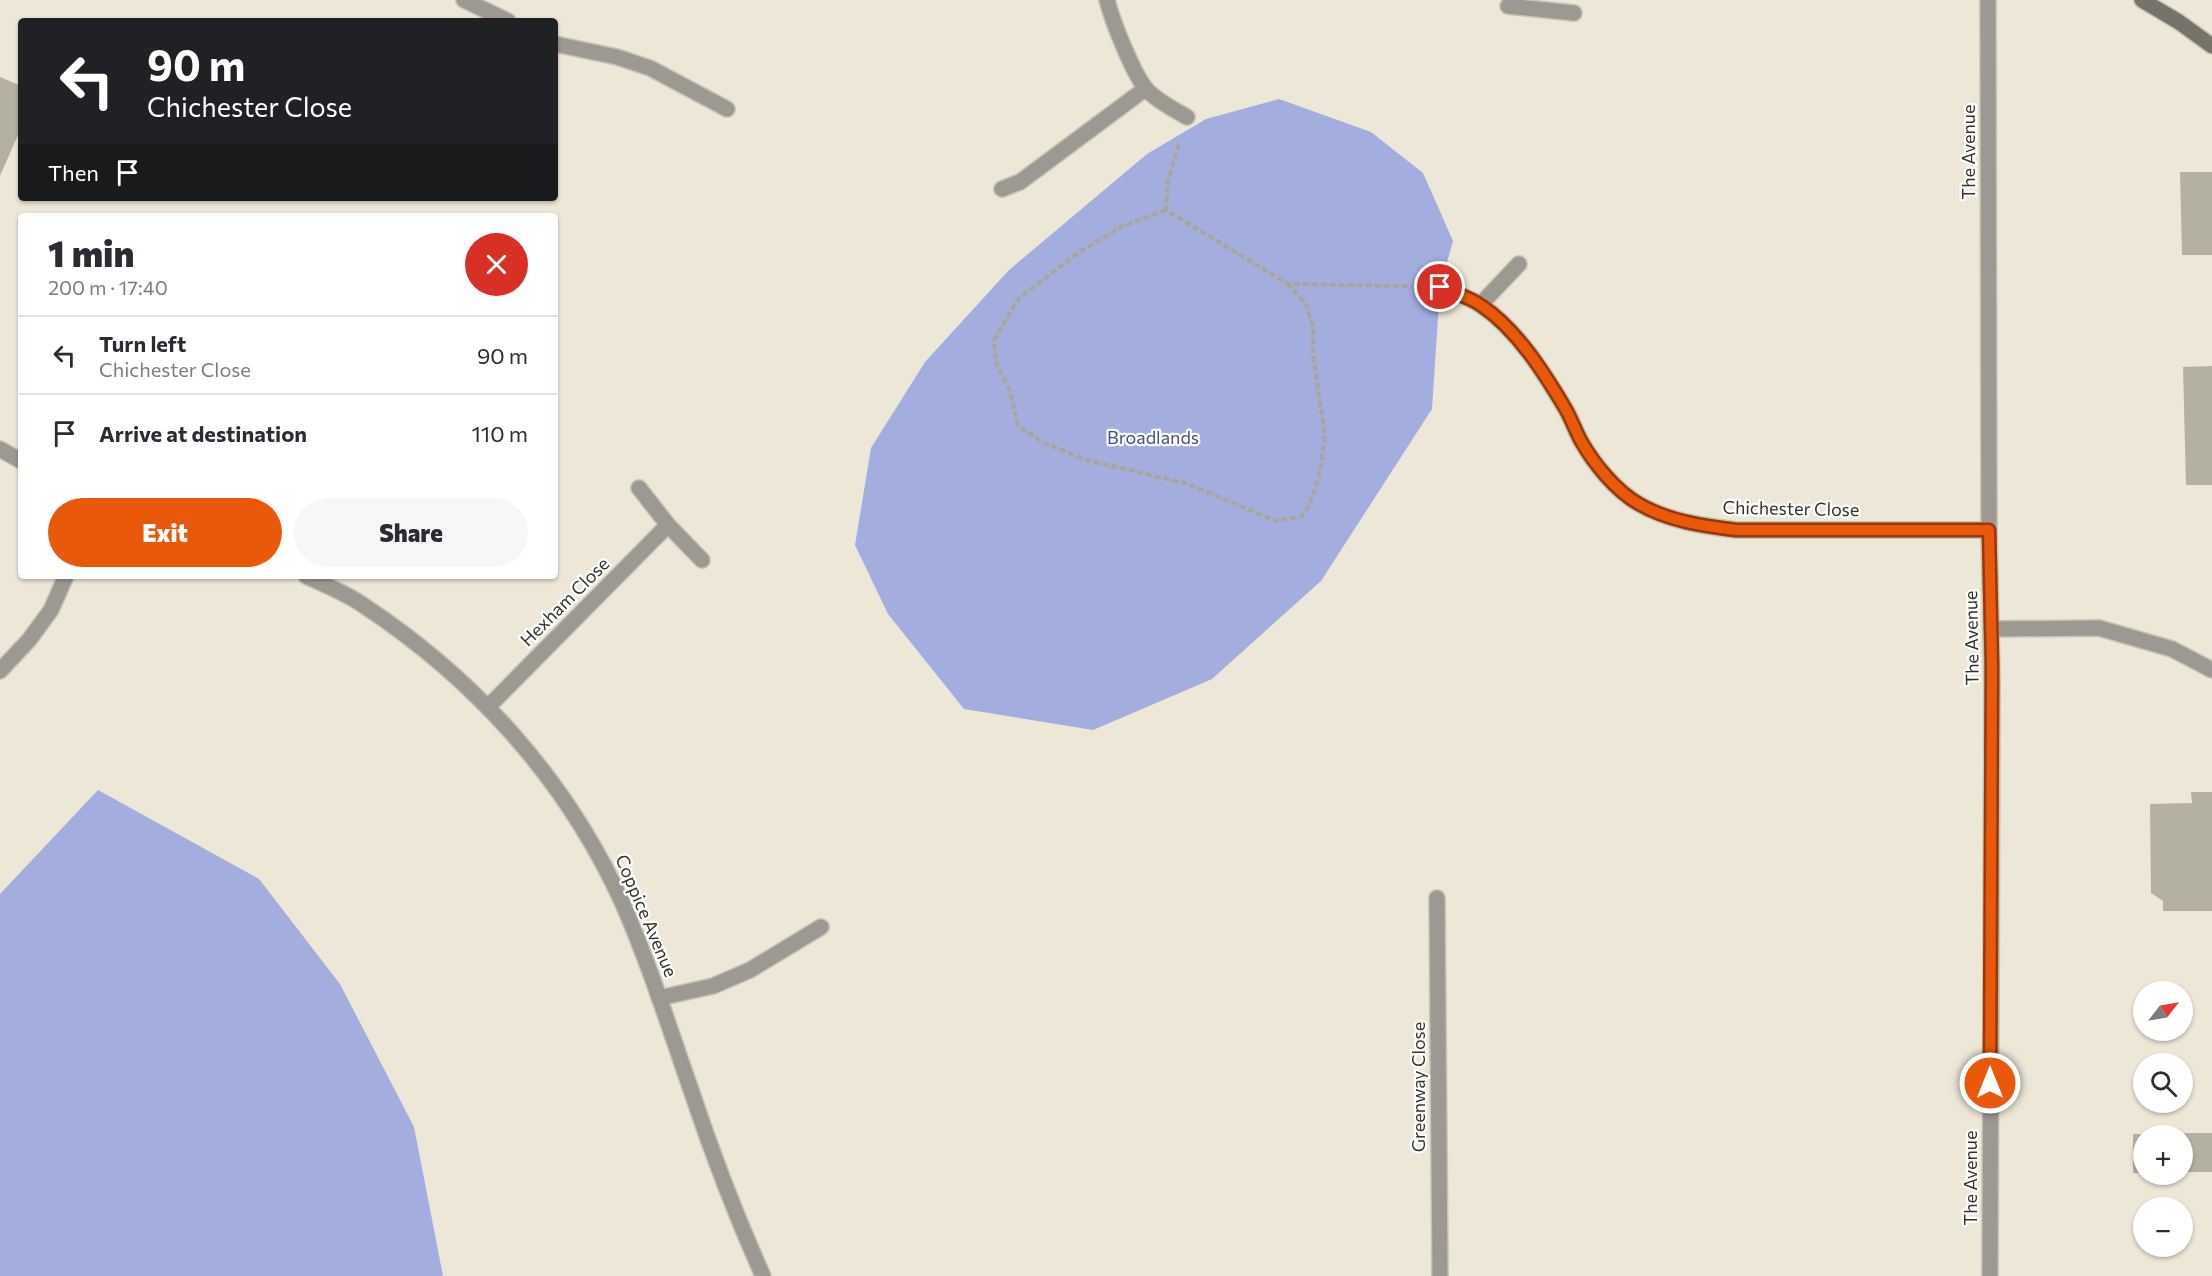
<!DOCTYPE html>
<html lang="en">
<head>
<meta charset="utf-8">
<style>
  body { margin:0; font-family:Commissioner,sans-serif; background:#f7f7f7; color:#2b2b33; height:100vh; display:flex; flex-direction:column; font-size:22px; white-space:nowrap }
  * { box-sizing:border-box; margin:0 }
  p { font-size:20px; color:#7c7c81 }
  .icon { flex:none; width:33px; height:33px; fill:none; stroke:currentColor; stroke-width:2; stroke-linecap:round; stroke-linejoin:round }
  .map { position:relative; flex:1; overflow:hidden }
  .details { position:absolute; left:18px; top:213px; width:540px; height:366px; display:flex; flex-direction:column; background:#fff; border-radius:6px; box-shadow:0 2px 4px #0004 }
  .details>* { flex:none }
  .banner { position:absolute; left:18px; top:18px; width:540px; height:183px; border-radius:6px; box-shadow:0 2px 4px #0004; background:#202124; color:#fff; overflow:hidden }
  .needle { width:39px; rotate:59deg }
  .tools { position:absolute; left:2133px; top:981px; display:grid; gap:12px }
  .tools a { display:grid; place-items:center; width:60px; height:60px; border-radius:50%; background:#fff; box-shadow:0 2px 4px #0004; font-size:30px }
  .pin { position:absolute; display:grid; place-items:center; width:51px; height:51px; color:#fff; margin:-26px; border:3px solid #fff; border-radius:50%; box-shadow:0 2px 6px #0007 }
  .me { position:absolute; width:66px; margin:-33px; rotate:0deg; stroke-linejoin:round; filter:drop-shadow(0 0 4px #0008) }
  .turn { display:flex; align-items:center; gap:21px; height:126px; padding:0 30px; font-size:27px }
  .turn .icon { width:78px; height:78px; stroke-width:2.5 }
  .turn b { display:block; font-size:42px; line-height:51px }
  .then { display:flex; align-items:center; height:57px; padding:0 30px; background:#0003; gap:12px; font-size:22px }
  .round { display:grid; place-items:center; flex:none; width:63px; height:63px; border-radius:32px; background:#f7f7f7 }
  .overview { display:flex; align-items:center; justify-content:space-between; height:102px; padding:0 30px }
  h1 { font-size:36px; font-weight:800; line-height:45px }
  .cta { display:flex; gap:12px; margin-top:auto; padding:12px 30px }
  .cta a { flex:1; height:69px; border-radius:36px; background:#ea580c; color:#fff; font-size:24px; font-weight:800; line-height:69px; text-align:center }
  .cta a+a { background:#f7f7f7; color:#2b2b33 }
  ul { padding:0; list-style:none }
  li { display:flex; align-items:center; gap:18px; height:78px; padding:0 30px; border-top:2px solid #e1e1e2 }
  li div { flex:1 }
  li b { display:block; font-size:22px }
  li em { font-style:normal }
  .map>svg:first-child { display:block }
</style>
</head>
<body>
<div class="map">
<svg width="2212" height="1276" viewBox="0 0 2212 1276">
  <rect width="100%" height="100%" fill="#ece7d7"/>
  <g fill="#a3aede">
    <polygon points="1279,99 1371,132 1423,173 1453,241 1440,287 1432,409 1321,581 1212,679 1093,730 964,709 888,614 855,545 871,448 925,362 1009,270 1147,154 1206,119"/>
    <polygon points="98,790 259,879 340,984 414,1127 443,1276 0,1276 0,894"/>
  </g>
  <g fill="#b5b1a2">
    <polygon points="0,77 21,86 21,128 0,176"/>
    <polygon points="2180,172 2212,172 2212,255 2182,255"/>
    <polygon points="2212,366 2212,485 2186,485 2183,367"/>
    <polygon points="2191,792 2212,792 2212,911 2163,911 2163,901 2151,893 2150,804 2192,803"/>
    <polygon points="2176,1133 2212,1133 2212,1172 2182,1172 2182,1136 2176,1136"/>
    <rect x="2133" y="1134" width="11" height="39"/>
  </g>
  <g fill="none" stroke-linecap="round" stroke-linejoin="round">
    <g stroke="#c7c3b5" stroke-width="18">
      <g id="street">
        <polyline points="464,0 508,21"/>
        <path d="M1107,0C1112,20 1134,77 1148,91C1159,102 1173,109 1187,117"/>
        <polyline points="1988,0 1989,530 1992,682 1990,1276"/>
        <polyline points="1508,6 1574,13"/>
        <polyline points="555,44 617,57 650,68 727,109"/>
        <polyline points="1002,189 1020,182 1145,89"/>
        <path d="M1440,287C1453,293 1470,297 1482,306C1517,330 1543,371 1565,408C1571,418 1575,430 1581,441C1594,464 1616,491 1639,504C1668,521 1703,526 1736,530H1989"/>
        <polyline points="1480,305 1519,264"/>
        <polyline points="0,449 21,461"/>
        <polyline points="639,488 668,525 702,560"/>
        <path d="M306,576C325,585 346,593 363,605C475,679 566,779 622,902C649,963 669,1027 691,1090C712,1153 736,1216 763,1276"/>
        <polyline points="1992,629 2099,628 2172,649 2212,670"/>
        <polyline points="0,671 29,640 51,610 66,576"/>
        <polyline points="489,706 668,525"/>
        <polyline points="1437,898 1440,1276"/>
        <polyline points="659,998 713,986 750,970 821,927"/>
      </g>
    </g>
    <g stroke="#c7c3b5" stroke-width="18">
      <polyline id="secondary" points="2142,0 2179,22 2212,46"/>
    </g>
    <g stroke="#a9a699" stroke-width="4" stroke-dasharray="6 3" stroke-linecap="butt">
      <polyline points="1179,144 1168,181 1166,210 1288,284 1412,286"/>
      <polyline points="1166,210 1123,226 1081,251 1019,298 994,340 996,363 1010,391 1018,426 1042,442 1086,460 1188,484 1276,521 1302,516 1310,504 1319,476 1325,436 1313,355 1313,327 1306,304 1288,284"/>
    </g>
    <use href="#street" stroke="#9b9992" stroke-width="15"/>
    <use href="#secondary" stroke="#76746a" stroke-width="15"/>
  </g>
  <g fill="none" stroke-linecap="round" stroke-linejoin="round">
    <g stroke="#983908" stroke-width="15">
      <path id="route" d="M1440,287C1453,293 1470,297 1482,306C1517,330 1543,371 1565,408C1571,418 1575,430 1581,441C1594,464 1616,491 1639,504C1668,521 1703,526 1736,530H1989L1992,664L1990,1083"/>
    </g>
    <use href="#route" stroke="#ea580c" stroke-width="10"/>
  </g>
  <g text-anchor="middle" stroke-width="4.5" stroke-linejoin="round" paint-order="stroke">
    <g font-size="18" fill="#33312b" stroke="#fff">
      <text transform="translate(1969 152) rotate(-90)" y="6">The Avenue</text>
      <text transform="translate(1791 509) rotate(1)" y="6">Chichester Close</text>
      <text transform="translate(565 602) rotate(-45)" y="6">Hexham Close</text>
      <text transform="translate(1972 638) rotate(-91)" y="6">The Avenue</text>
      <text transform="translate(646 916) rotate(67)" y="6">Coppice Avenue</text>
      <text transform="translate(1419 1087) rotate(-90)" y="6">Greenway Close</text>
      <text transform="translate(1971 1178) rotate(-90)" y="6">The Avenue</text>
    </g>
    <g font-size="18" fill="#434d8a" stroke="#fff">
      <text x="1153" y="444">Broadlands</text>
    </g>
  </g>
</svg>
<div class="tools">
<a><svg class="needle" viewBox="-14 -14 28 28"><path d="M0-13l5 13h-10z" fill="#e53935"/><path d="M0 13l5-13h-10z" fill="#7c7c81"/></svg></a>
<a><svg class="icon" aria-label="search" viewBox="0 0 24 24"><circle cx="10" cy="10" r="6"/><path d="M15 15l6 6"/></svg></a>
<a>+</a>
<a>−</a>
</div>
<div class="pin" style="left:1440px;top:287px;background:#d93025"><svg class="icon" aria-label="arrive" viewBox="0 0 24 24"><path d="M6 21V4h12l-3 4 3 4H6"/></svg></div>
<svg class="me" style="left:1990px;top:1083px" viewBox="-20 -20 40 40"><circle r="17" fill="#ea580c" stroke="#fff" stroke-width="3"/><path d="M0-11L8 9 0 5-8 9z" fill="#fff"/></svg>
<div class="banner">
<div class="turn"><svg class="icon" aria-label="left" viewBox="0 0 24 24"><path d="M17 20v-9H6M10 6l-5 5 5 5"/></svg><div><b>90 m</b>Chichester Close</div></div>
<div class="then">Then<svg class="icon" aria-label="arrive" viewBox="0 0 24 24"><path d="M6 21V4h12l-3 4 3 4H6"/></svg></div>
</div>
<section class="details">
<div class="overview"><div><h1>1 min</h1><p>200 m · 17:40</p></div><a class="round" style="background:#d93025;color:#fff"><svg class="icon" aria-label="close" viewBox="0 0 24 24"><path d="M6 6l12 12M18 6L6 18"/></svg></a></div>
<ul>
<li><svg class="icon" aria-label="left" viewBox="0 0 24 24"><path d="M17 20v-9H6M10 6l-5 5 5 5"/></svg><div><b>Turn left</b><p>Chichester Close</p></div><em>90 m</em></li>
<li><svg class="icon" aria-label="arrive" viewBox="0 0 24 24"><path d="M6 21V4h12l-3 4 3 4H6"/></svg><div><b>Arrive at destination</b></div><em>110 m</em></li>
</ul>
<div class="cta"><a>Exit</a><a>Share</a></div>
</section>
</div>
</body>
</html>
